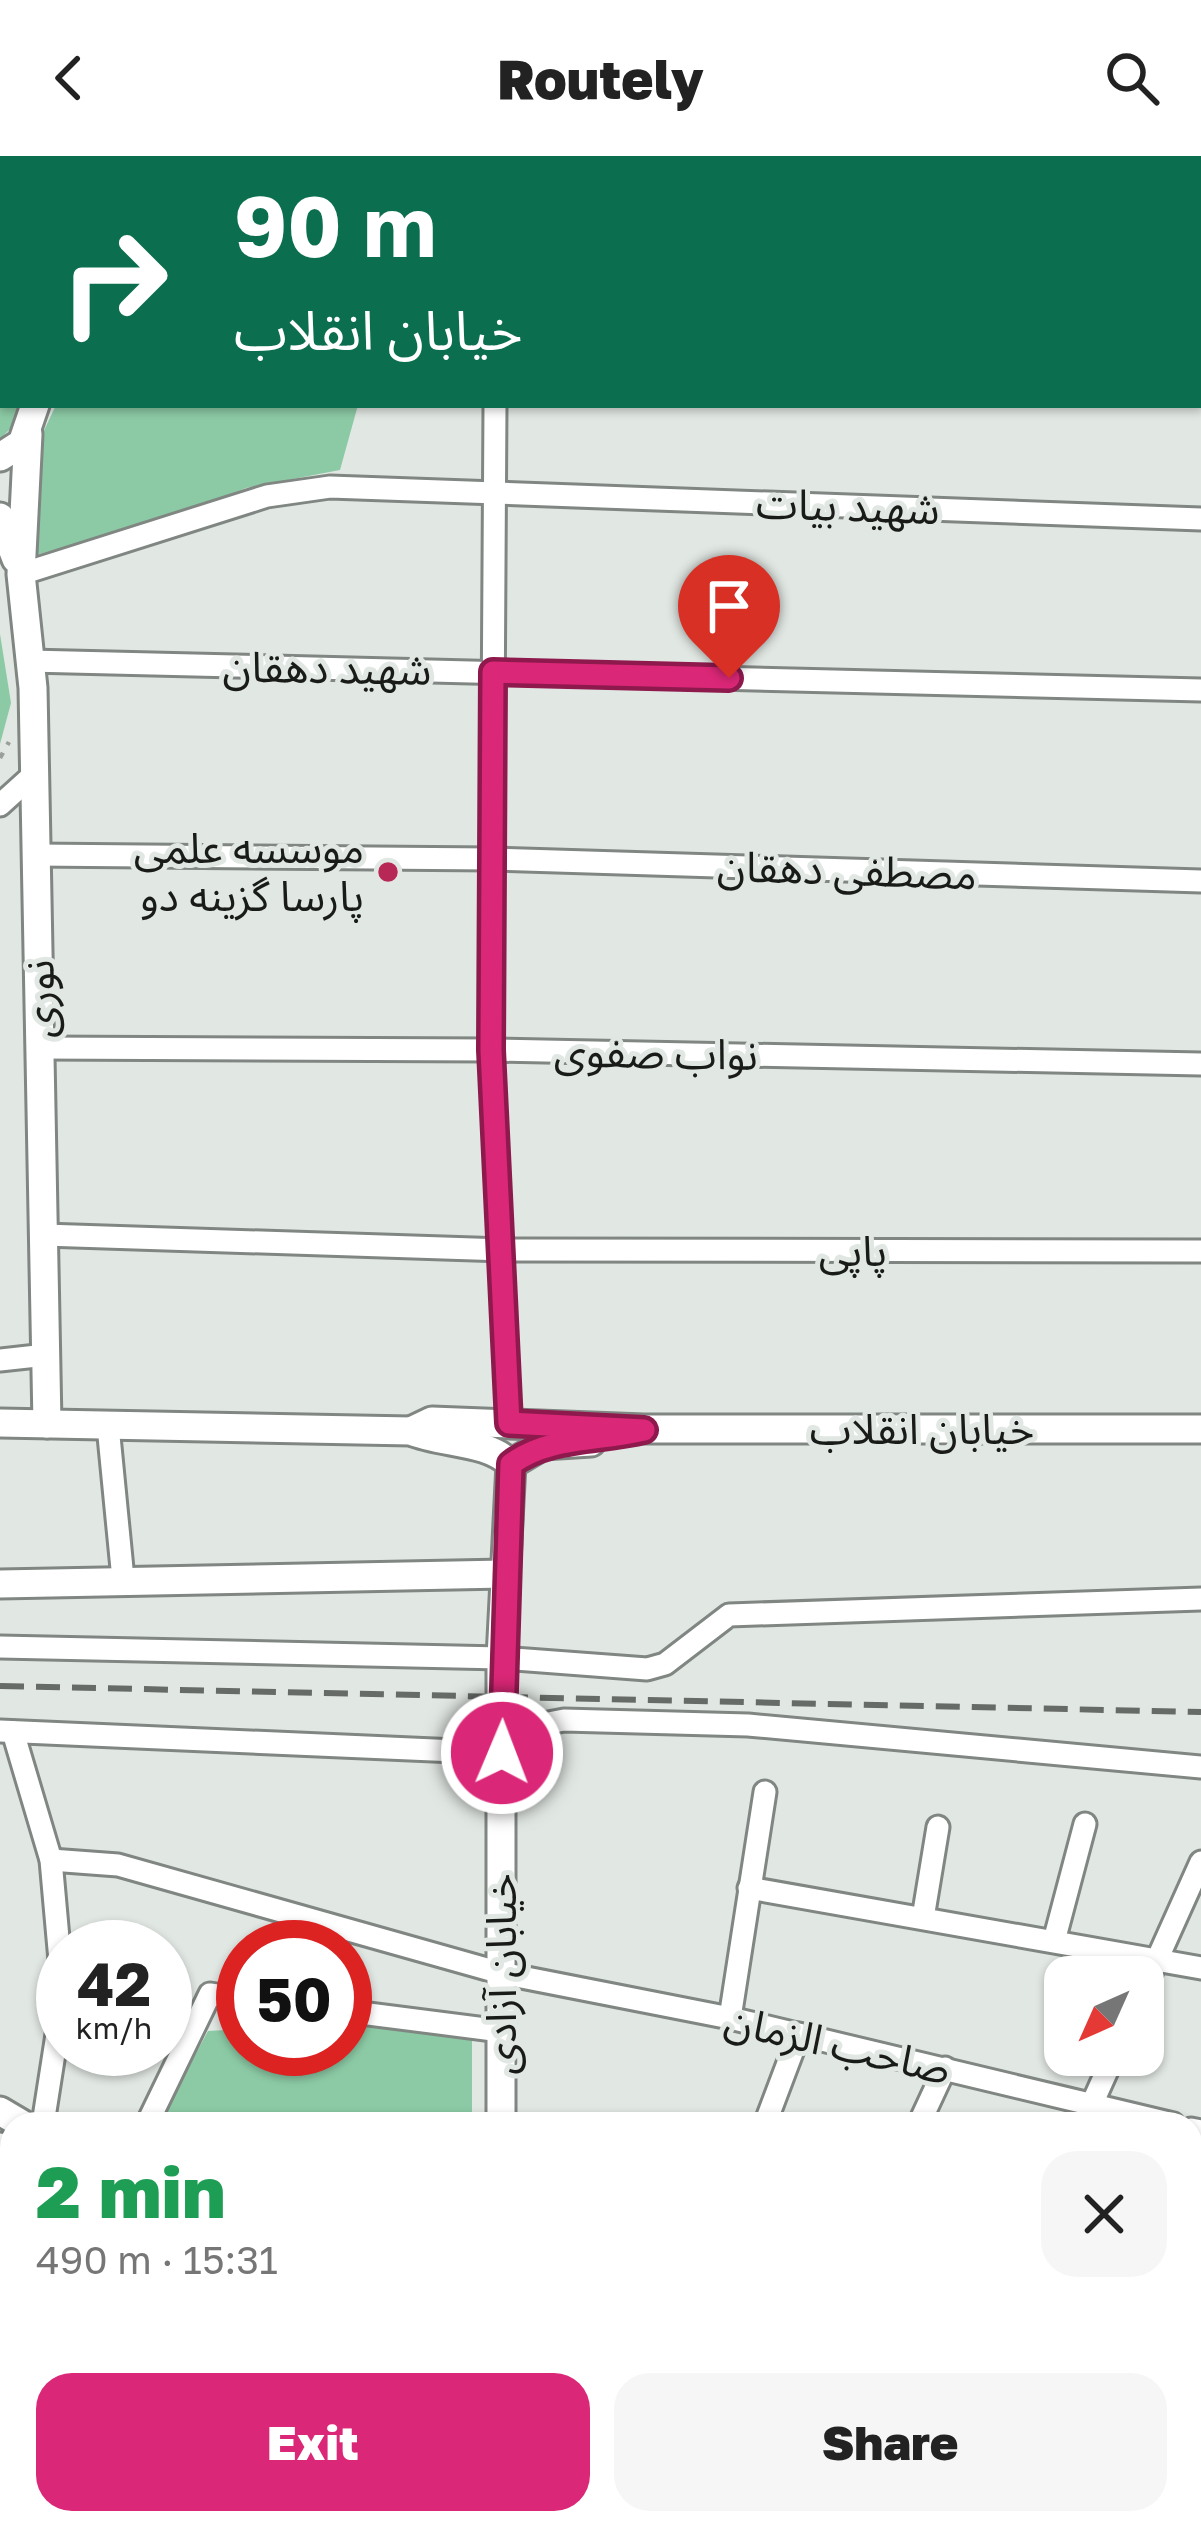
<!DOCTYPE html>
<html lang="en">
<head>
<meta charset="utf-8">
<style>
  body { margin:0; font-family:"Golos Text","Noto Sans Arabic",sans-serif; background:#f6f6f6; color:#222; height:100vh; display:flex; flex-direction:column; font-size:45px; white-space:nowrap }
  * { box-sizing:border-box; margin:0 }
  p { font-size:39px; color:#767676 }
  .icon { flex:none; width:66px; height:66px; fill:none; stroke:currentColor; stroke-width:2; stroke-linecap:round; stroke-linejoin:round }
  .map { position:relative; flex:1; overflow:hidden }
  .drawer { position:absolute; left:0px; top:1956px; width:1203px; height:423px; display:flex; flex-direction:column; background:#fff; border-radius:36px 36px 0 0; box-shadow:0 3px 9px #0004 }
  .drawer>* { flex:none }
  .banner { position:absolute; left:0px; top:0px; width:1203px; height:252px; box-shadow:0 3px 9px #0004; background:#0b6e4f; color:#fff; overflow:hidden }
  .needle { width:78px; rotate:225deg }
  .buttons { position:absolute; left:1044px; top:1800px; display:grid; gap:24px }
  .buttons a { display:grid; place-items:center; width:120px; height:120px; border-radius:24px; background:#fff; box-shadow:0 3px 9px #0004; font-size:60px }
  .speed { position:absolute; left:36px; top:1764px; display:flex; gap:24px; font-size:60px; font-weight:700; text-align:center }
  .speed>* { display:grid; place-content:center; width:156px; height:156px; border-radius:50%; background:#fff; box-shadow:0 3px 9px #0004; line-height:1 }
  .speed small { font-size:30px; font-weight:400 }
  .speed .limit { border:18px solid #d22; background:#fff; color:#111 }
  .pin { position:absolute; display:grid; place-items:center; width:102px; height:102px; color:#fff; margin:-123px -51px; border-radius:50% 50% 50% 0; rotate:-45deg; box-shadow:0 0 12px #0007 }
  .pin .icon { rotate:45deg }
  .me { position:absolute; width:132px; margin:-66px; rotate:1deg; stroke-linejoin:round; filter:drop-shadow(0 0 9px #0008) }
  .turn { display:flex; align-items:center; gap:42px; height:252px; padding:0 36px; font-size:54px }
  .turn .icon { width:156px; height:156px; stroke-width:2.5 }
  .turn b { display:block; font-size:84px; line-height:102px }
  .round { display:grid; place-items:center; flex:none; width:126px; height:126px; border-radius:36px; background:#f6f6f6 }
  .headline { display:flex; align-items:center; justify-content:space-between; height:204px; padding:0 36px }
  h1 { font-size:72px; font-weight:800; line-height:90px; color:#1e9e55 }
  .primary-button { display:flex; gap:24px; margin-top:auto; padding:24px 36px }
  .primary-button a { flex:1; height:138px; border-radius:36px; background:#db2777; color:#fff; font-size:48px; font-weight:800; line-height:138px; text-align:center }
  .primary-button a+a { background:#f6f6f6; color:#222 }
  header { display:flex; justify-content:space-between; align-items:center; height:156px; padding:0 36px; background:#fff; font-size:54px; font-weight:800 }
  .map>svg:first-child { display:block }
</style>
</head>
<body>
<header><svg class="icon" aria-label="back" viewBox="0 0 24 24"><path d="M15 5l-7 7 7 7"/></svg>Routely<svg class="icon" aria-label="search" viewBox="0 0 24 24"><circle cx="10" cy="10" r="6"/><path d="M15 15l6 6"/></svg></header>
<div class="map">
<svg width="1201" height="2378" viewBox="0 0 1201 2378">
  <rect width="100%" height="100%" fill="#e1e7e3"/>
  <g fill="#8ccaa5">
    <polygon points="84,0 337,0 83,3"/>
    <polygon points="0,199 3,249 18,249 13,270 0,283"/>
    <polygon points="56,249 358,249 340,314 246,332 190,355 36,399 39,285"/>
    <polygon points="0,478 11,547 0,588"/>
    <polygon points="472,1866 472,1968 158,1968 208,1875 243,1873 243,1893 345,1893 345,1870"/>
  </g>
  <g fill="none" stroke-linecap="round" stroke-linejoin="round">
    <g stroke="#808682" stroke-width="27">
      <g id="minor">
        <polyline points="496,3 496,0"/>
        <polyline points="1200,25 1201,25"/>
        <polyline points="1200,160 1201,160"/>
        <polyline points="495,249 491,894 509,1267"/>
        <polyline points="21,418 267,340 330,331 1201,363"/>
        <polyline points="29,505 1201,534"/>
        <polyline points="0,649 32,620"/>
        <polyline points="35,699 492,703 1201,725"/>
        <polyline points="40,892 491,894 1201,908"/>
        <polyline points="44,1079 504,1094 1201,1095"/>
        <polyline points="0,1204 46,1199"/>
        <polyline points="108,1270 123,1423"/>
        <polyline points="0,1491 501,1502 647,1513 665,1508 729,1459 1201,1443"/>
        <polyline points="0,1575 502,1597"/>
        <polyline points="13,1576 51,1704 63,1838"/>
        <polyline points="502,1576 564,1564 748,1569 1201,1611"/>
        <polyline points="51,1704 118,1709 501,1817 730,1862 1173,1968"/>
        <polyline points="749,1732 1201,1812"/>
        <polyline points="923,1762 938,1671"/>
        <polyline points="1054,1785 1085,1668"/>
        <polyline points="1143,1835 1201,1706"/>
        <polyline points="345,1855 501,1875"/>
        <polyline points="730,1862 765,1636"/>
        <polyline points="43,1968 63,1840"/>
        <polyline points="147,1968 210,1838 243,1843"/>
        <polyline points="765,1968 799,1878"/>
        <polyline points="919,1968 945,1912"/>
        <polyline points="1083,1968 1114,1899"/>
        <polyline points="1191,1973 1201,1975"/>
        <polyline points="1191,2189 1201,2193"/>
        <polyline points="1163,2367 1189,2378"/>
        <polyline points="907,2378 912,2367"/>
      </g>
    </g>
    <g stroke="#808682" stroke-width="33">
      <g id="major">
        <polyline points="40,3 43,0"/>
        <polyline points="0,85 3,79"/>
        <polyline points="0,179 3,181"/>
        <polyline points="28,278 21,418 33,532 47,1268"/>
        <polyline points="0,301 22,287 35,249"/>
        <polyline points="0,361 16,403"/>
        <path d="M0,1267L411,1275C442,1288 487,1284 511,1308"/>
        <polyline points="411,1275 432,1265 644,1273 1201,1273"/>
        <polyline points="511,1308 543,1289 591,1286"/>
        <polyline points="0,1428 504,1418"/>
        <polyline points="0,1955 22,1968"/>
        <polyline points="501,1968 501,1502 511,1308"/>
        <polyline points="0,1991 12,1998"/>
        <polyline points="485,2367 498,2378"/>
        <polyline points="707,2367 733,2378"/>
        <polyline points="588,2378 592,2367"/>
      </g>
    </g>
    <polyline stroke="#9a9f9b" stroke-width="4.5" stroke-dasharray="6 9" stroke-linecap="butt" points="0,602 9,586"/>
    <use href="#minor" stroke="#fff" stroke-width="21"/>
    <use href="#major" stroke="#fff" stroke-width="27"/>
    <polyline stroke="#676b68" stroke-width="6" stroke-dasharray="24 12" stroke-linecap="butt" points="0,1530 1201,1556"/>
  </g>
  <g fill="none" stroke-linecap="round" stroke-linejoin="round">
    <g stroke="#8e194d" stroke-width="30">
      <path id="route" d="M502,1597L511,1308C549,1280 599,1285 644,1274L509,1267L491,894L493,516L729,522"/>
    </g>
    <use href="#route" stroke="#db2777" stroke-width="21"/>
  </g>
  <circle fill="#b72856" stroke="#e1e7e3" stroke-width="4.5" cx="388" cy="716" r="12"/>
  <g text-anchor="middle" stroke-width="10" stroke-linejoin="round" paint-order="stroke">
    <g font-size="42" fill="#191b19" stroke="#e1e7e3">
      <text transform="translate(848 350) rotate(2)" y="15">شهید بیات</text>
      <text transform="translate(327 512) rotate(1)" y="15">شهید دهقان</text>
      <text transform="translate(847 714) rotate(2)" y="15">مصطفی دهقان</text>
      <text transform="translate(39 843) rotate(-91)" y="15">نوری</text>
      <text transform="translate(656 897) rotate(1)" y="15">نواب صفوی</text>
      <text x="853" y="1110">پاپی</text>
      <text x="922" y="1288">خیابان انقلاب</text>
      <text transform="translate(501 1818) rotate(-90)" y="15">خیابان آزادی</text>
      <text transform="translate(838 1888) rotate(13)" y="15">صاحب الزمان</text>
    </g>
    <g font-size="42" fill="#191b19" stroke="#e1e7e3" text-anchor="end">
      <text x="364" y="707">موسسه علمی<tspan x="364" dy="48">پارسا گزینه دو</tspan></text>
    </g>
  </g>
</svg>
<div class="buttons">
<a><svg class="needle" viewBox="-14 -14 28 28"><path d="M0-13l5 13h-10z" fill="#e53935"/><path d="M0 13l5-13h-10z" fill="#767676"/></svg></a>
</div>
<div class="speed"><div>42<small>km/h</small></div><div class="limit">50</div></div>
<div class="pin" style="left:729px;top:522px;background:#d93025"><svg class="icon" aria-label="arrive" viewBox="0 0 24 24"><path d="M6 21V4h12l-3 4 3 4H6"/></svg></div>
<svg class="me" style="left:502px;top:1597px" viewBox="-20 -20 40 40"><circle r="17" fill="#db2777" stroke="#fff" stroke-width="3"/><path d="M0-11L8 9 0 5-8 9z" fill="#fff"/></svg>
<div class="banner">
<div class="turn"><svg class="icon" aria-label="right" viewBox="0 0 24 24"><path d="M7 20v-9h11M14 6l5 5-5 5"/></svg><div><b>90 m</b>خیابان انقلاب</div></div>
</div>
<section class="drawer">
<div class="headline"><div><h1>2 min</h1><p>490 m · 15:31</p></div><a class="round"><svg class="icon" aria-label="close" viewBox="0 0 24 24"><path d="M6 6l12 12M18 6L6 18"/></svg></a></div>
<div class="primary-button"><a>Exit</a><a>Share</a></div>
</section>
</div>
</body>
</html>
